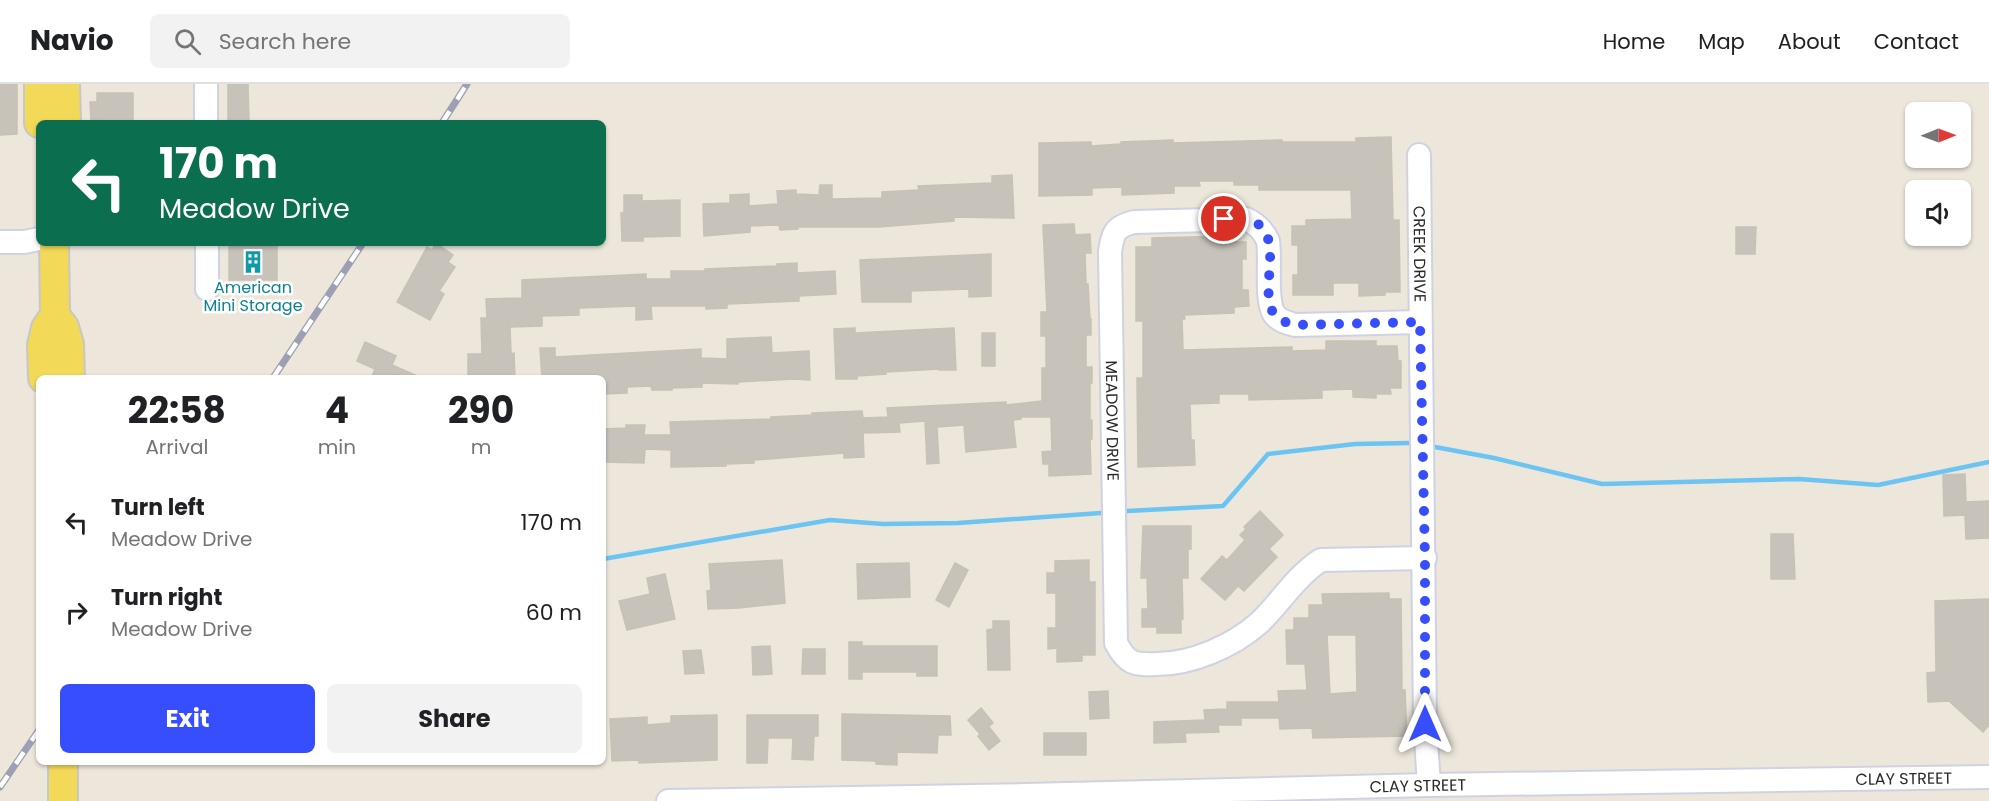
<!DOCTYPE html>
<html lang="en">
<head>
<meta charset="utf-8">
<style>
  body { margin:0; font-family:Poppins,sans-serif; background:#f2f2f2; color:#202124; height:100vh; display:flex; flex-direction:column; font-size:22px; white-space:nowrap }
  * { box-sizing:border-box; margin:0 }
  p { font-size:20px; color:#757577 }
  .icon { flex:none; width:33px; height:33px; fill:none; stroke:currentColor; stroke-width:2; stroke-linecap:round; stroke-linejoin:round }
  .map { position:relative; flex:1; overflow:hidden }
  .details { position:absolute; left:36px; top:291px; width:570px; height:390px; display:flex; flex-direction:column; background:#fff; border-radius:9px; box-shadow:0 2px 4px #0004 }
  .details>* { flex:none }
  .banner { position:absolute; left:36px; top:36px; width:570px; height:126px; border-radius:9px; box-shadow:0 2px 4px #0004; background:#0b6e4f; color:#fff; overflow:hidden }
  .needle { width:39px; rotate:89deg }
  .fabs { position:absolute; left:1905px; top:18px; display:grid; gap:12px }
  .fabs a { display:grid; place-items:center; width:66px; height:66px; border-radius:9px; background:#fff; box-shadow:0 2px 4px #0004; font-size:30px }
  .pin { position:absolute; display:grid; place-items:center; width:51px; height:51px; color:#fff; margin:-26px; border:3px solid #fff; border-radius:50%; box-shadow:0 2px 6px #0007 }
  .me { position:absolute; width:66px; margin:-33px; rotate:0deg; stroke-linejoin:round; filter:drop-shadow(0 0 4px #0008) }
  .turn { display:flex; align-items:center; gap:21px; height:126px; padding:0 24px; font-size:27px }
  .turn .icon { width:78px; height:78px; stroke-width:2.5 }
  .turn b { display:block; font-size:42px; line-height:51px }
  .eta { display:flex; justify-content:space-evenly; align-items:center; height:102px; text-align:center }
  .eta b { font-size:36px; font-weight:700; line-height:42px }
  .primary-button { display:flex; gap:12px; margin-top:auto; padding:12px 24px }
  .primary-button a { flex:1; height:69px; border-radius:9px; background:#364efd; color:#fff; font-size:24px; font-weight:700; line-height:69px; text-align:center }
  .primary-button a+a { background:#f2f2f2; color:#202124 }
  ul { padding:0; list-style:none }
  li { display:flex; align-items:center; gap:18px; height:90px; padding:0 24px }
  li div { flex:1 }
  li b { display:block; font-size:22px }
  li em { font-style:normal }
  header { display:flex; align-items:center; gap:36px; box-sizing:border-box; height:84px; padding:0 30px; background:#fff; border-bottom:2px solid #e0e0e0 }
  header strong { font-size:28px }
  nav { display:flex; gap:33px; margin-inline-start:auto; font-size:21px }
  .search { width:420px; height:54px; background:#f2f2f2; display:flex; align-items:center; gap:15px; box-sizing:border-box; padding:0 21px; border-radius:9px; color:#757577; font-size:22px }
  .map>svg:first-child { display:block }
</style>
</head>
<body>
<header>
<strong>Navio</strong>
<div class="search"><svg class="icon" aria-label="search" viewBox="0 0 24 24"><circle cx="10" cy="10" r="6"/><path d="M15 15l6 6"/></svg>Search here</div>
<nav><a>Home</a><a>Map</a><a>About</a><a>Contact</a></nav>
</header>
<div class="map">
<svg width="1989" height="717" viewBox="0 0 1989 717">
  <rect width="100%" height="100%" fill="#ece6db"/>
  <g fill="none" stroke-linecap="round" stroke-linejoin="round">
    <g stroke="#6bc4f1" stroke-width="4.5">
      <polyline points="1435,363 1494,374 1602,400 1799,395 1878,401 1989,378"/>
      <polyline points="1127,427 1223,422 1268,370 1355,360 1410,359"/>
      <polyline points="603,475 830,436 883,440 958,439 1101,429"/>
    </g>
  </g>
  <g fill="#c7c2ba" stroke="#c7c2b4" stroke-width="1.5" fill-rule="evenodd">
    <polygon points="0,0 17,0 17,50 0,51"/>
    <polygon points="228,0 248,0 249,39 228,39"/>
    <polygon points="97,9 133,9 133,39 103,39 103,36 91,36 90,18 97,18"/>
    <polygon points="1391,53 1393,136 1399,136 1400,208 1385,208 1385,211 1359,212 1359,199 1333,199 1333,211 1293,211 1293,191 1298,191 1298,161 1292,161 1292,142 1306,142 1306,136 1352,135 1351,106 1259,106 1259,101 1234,101 1234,97 1199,97 1200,102 1174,102 1174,109 1122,111 1122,103 1092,104 1092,111 1039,112 1039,59 1091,58 1091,62 1121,60 1121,58 1173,56 1173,59 1282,56 1282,58 1356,58 1356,54"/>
    <polygon points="1012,91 1014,134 954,133 954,137 879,143 798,143 798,145 780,146 779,141 750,142 750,148 704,152 703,120 730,119 730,111 749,110 749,122 778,120 777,107 796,106 796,110 819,111 820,101 832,101 832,115 882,114 882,108 919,106 918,102 992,99 992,92"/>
    <polygon points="624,111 642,111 642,117 680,116 680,152 643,153 643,157 622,157 621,129 624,129"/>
    <polygon points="1074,140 1075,151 1090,150 1091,169 1085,169 1086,200 1088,200 1090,235 1091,235 1091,251 1086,251 1086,283 1092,283 1092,299 1090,299 1090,337 1092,336 1092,355 1090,355 1091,390 1049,392 1049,380 1043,380 1042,368 1052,367 1051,333 1021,333 1021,335 1013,336 1016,363 966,368 964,341 937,343 939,379 927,380 925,337 899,339 900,348 863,349 864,373 844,374 844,369 754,376 754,379 726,380 726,382 671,383 671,366 645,365 644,379 603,378 603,345 626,344 626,341 645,341 644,351 671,351 670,338 771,335 771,333 812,331 812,329 862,327 863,334 888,333 887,324 1006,318 1006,321 1042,317 1042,284 1046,284 1046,252 1041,252 1041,228 1047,228 1043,141"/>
    <polygon points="1736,143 1756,143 1755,170 1736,170"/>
    <polygon points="1232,152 1232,158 1246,158 1246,175 1242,175 1242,206 1248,206 1249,222 1234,223 1234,229 1184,231 1185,235 1182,235 1183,266 1292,263 1292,267 1326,266 1326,257 1376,257 1376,262 1397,262 1398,277 1401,277 1401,304 1390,304 1391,310 1376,310 1376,314 1353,313 1353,305 1322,306 1322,314 1249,316 1249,310 1219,310 1219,319 1190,320 1191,356 1194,356 1195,381 1138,383 1137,294 1143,294 1143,237 1136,237 1136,163 1152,163 1152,154"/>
    <rect x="229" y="159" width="48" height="37"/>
    <polygon points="436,159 453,171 448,178 455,183 439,207 444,210 430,236 397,218 427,163 432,166"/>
    <polygon points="991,170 991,212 969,213 969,205 911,207 911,218 862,218 860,176"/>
    <polygon points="797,179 797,189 835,187 836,210 799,212 799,217 727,220 727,224 706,225 706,222 651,222 652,235 636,236 636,222 579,224 579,231 542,232 542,242 510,243 511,270 514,269 515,294 468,294 468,270 482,270 481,234 487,234 486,215 522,214 522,196 646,190 646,195 671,195 671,187 705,187 705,185 777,182 777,180"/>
    <polygon points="855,244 855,249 954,244 956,286 939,286 939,285 886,288 886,290 857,292 857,295 836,295 834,245"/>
    <rect x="982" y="249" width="13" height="33"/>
    <polygon points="771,253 772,269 809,267 810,296 794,295 738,298 738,300 702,299 702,303 672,304 672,306 652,306 651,302 627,303 627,309 603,310 603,294 542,294 540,264 555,264 555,273 701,265 701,274 727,275 727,255"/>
    <polygon points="365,258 396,272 392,281 422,294 371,294 375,285 357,277"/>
    <polygon points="1965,390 1966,418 1989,417 1989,454 1966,455 1965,431 1944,432 1943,391"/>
    <polygon points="1260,427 1283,451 1269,465 1277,473 1244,507 1238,502 1225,516 1201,495 1222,472 1227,476 1245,456 1240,451 1246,445 1244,443"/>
    <polygon points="1143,442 1191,442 1191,465 1188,465 1188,494 1182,494 1183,535 1181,535 1181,549 1157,549 1157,543 1142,543 1142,525 1148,525 1147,494 1141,494"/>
    <polygon points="1771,450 1793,450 1795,495 1771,495"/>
    <polygon points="782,476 785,519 739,524 708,525 707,507 711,506 709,480"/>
    <polygon points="1089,476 1089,498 1095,498 1095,571 1082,571 1082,577 1057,578 1057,564 1048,565 1048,544 1056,544 1056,509 1047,509 1047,489 1055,489 1055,477"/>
    <polygon points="909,479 910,513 858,515 857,480"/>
    <polygon points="955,479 968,486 949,523 936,516"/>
    <polygon points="665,490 675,535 627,546 619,517 650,510 647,494"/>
    <path d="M1389,509V515H1401L1402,606H1405L1407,652L1313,654L1312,644L1280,645L1279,634H1241V641H1218L1219,648L1185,649L1186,658L1154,659V638L1205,636L1204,626L1227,625V618H1279L1278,607L1307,606L1305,580H1287L1286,546H1294V534H1309V521H1323L1322,510ZM1327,551H1356L1357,608L1330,610Z"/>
    <polygon points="1989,515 1989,641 1983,648 1949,617 1928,618 1927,589 1936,588 1935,517"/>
    <polygon points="993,537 1009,537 1010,586 988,586 987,546 993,545"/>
    <polygon points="849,558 862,558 862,562 937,562 937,592 917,592 917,588 862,588 862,595 849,595"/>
    <polygon points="770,562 772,590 753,591 752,563"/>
    <polygon points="803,565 825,565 825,590 802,590"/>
    <polygon points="701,566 704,589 685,590 683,567"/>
    <polygon points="1108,607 1109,634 1090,635 1089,608"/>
    <polygon points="981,624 993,639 980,650 968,636"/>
    <polygon points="842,630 950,632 951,651 938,651 937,669 897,668 897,681 876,680 876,677 842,676"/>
    <polygon points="717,631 717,676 639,679 639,676 612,677 610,635 647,633 647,641 671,639 671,632"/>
    <polygon points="747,631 818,631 818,652 814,652 813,676 792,675 793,654 768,654 767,679 747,679"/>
    <polygon points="989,643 1000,657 989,666 978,652"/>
    <rect x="1044" y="649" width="42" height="22"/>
  </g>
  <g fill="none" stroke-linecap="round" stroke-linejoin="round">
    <g stroke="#d0d2e3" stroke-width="26">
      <g id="minor">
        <polyline points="206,0 206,39"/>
        <path id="s1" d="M1419,71L1425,640L1429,701"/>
        <polyline points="0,158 24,158 39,155"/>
        <polyline points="207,159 207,205"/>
        <path id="s2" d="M1420,238L1295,241C1288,239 1279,237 1274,230C1265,216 1271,175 1268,157C1263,146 1257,140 1246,135L1134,138C1114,143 1113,149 1110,168L1116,559C1127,580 1134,581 1157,580C1192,580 1233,562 1259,539C1280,519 1296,492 1321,476L1425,474"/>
        <path id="s3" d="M668,717L1026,711L1429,701L1989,693"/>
      </g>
    </g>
    <g stroke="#c7c7c7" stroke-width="32">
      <g id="major">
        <polyline points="39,0 39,39"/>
        <polyline points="65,0 66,39"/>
        <polyline points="54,159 55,231 64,243 69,260 70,294"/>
        <polyline points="43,294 42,261 46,244 55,231"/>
        <polyline points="63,678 63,717"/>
      </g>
    </g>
    <use href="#minor" stroke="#fff" stroke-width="22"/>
    <use href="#major" stroke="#f3d958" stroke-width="28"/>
    <g stroke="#9d9fb4" stroke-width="7">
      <g id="rail">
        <polyline points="442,39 467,0"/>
        <polyline points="273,294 363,159"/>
        <polyline points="0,703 39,646"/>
      </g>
    </g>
    <use href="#rail" stroke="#fff" stroke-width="4.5" stroke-dasharray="14" stroke-linecap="butt"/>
  </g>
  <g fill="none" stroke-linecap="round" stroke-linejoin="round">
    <path stroke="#364efd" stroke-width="10" stroke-dasharray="0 18" d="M1224,135C1231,135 1241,133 1248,135C1289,148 1257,205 1274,230C1279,237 1288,239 1295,241L1420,238L1425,474V640"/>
  </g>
  <defs>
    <g id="building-bare" transform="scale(1.8)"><path d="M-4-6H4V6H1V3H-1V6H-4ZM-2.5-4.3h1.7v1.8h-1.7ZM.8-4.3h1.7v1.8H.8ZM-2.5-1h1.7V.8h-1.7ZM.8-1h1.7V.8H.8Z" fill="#0f9aa8" stroke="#fff" stroke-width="2.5" paint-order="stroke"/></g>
  </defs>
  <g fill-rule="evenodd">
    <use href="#building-bare" x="253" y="178"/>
  </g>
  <g text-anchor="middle" stroke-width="5" stroke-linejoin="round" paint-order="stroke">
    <g font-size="16" fill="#292929" stroke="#fff">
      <text dy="6" stroke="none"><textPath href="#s1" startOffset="99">CREEK DRIVE</textPath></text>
      <text dy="6" stroke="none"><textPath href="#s2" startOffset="578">MEADOW DRIVE</textPath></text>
      <text dy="6" stroke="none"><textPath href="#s3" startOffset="1236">CLAY STREET</textPath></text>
      <text dy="6" stroke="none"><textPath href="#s3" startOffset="750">CLAY STREET</textPath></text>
    </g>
    <g font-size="16" fill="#0d838f" stroke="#fff">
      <text x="253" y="209">American<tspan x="253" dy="18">Mini Storage</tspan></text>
    </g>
  </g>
</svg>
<div class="fabs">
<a><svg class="needle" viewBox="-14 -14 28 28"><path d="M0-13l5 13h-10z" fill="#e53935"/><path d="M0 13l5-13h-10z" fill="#757577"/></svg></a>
<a><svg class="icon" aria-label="sound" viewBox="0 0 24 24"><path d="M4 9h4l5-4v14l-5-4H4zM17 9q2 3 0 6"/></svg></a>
</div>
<div class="pin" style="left:1224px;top:135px;background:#d93025"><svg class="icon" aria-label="arrive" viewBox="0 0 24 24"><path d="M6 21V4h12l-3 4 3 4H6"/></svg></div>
<svg class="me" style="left:1425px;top:640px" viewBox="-20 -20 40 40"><path d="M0-17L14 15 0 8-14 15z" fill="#364efd" stroke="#fff" stroke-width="4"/></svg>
<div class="banner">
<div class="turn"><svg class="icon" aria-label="left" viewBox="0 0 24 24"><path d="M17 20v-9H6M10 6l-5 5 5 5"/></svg><div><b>170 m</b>Meadow Drive</div></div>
</div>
<section class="details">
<div class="eta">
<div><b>22:58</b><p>Arrival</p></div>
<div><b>4</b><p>min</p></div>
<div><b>290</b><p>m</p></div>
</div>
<ul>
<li><svg class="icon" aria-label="left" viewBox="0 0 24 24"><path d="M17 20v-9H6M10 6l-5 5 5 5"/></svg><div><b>Turn left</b><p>Meadow Drive</p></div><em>170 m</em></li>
<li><svg class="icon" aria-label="right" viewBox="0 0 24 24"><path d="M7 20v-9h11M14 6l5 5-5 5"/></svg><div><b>Turn right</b><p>Meadow Drive</p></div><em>60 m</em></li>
</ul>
<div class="primary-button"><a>Exit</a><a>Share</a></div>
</section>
</div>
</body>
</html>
